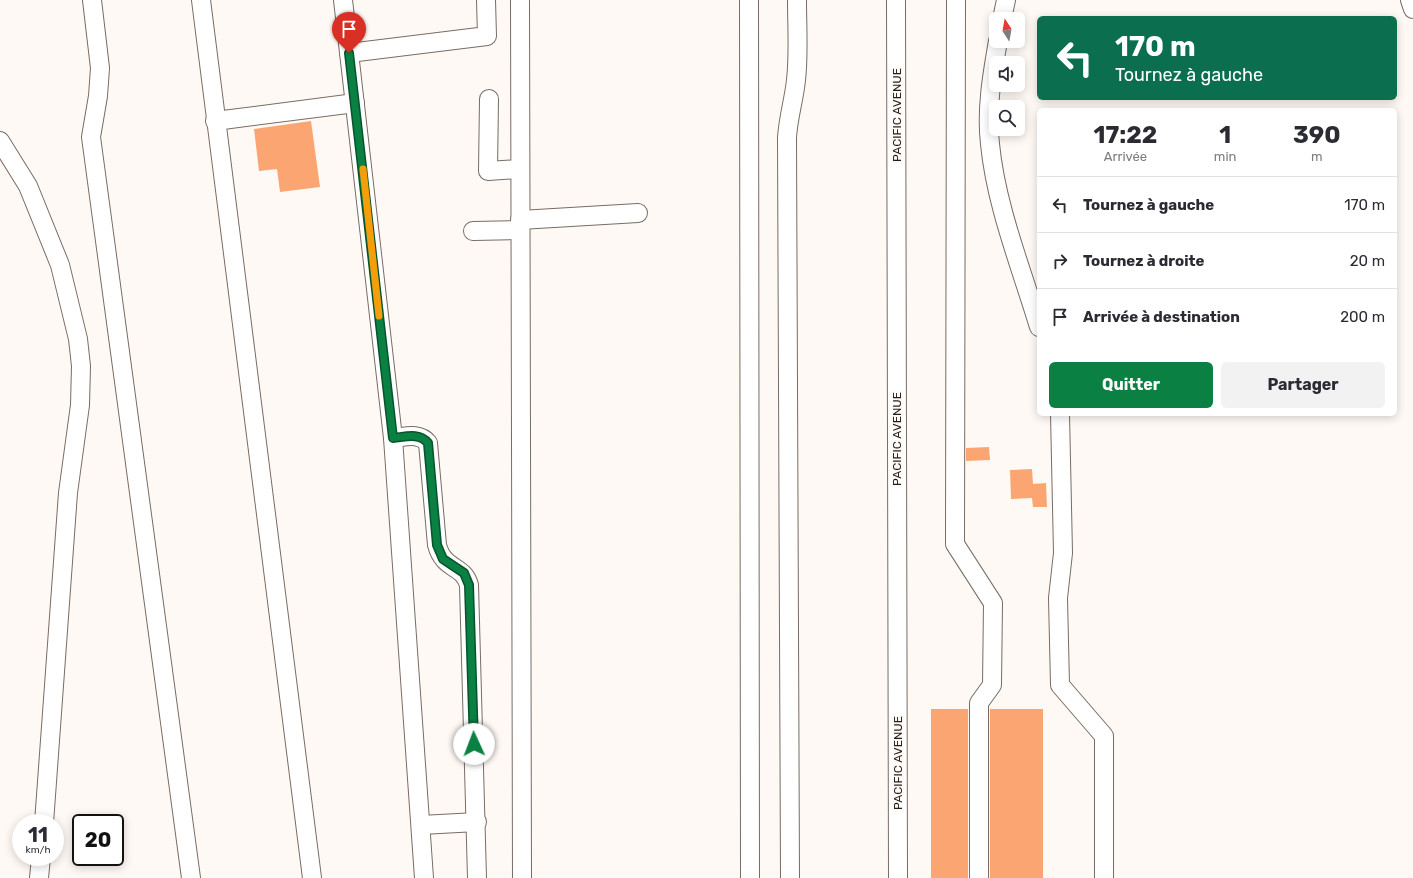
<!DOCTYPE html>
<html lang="fr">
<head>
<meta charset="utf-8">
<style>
  body { margin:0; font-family:Rubik,sans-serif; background:#f2f2f3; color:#2b2b33; height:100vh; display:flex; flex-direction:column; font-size:15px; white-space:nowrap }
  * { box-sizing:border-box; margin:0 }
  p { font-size:13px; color:#7c7c81 }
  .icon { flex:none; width:22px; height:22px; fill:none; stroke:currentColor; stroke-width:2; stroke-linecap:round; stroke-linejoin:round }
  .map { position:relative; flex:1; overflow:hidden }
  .sheet { position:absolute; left:1037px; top:108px; width:360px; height:308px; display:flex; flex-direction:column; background:#fff; border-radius:6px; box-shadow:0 2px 10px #0003 }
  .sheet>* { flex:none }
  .top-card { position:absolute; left:1037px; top:16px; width:360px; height:84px; border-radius:6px; box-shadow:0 2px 10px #0003; background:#0b6e4f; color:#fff; overflow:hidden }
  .needle { width:26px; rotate:349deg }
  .tools { position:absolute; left:989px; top:12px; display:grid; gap:8px }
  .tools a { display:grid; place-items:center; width:36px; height:36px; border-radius:6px; background:#fff; box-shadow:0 2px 10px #0003; font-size:20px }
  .speed { position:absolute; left:12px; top:814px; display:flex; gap:8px; font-size:20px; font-weight:700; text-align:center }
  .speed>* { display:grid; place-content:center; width:52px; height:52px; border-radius:50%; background:#fff; box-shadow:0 2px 10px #0003; line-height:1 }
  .speed small { font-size:10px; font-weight:400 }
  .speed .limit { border:2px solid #111; border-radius:6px; background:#fff; color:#111 }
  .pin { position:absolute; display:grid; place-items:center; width:34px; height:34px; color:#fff; margin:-41px -17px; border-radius:50% 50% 50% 0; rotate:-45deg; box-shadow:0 0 4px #0007 }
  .pin .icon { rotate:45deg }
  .me { position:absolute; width:44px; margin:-22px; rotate:358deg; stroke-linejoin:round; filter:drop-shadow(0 0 3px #0008) }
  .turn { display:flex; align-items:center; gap:14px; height:84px; padding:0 12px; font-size:18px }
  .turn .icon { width:52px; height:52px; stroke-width:2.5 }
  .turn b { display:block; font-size:28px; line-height:34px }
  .eta { display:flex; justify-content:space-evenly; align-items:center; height:68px; text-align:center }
  .eta b { font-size:24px; font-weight:700; line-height:28px }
  .action { display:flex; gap:8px; margin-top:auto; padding:8px 12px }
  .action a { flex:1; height:46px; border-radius:6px; background:#0b8043; color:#fff; font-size:16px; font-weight:700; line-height:46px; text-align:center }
  .action a+a { background:#f2f2f3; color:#2b2b33 }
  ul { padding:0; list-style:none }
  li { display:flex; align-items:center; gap:12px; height:56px; padding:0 12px; border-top:1px solid #e1e1e2 }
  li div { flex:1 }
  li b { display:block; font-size:15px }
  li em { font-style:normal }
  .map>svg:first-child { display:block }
</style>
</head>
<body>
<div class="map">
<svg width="1413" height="878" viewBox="0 0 1413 878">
  <rect width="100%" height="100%" fill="#fff9f5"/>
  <g fill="#fba672">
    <polygon points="311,121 320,187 280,192 277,169 259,171 254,129"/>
    <polygon points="989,447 990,460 966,461 966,448"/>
    <polygon points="1032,469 1033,484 1046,483 1047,507 1033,507 1032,498 1011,499 1010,470"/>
    <rect x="931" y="709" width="37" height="169"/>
    <rect x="990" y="709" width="53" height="169"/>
  </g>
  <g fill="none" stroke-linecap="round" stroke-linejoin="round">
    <g stroke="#796c64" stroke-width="20">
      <g id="minor">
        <polyline points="92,0 100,68 98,96 91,137 191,878"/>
        <polyline points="201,0 312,878"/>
        <polyline points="343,0 393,438 424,878"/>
        <polyline points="520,0 522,878"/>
        <polyline points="749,0 750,878"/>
        <polyline points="896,0 898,878"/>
        <polyline points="956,0 955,544 993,603 992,685 979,703 979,878"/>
        <polyline points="1410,0 1413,9"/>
        <polyline points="1002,19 1006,0"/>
        <path d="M998,41C992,75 986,110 990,144C996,206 1021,267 1039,327"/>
        <polyline points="349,53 487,36 486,0"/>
        <polyline points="489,99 488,171 519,169"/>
        <polyline points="215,121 355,103"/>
        <polyline points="0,141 28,186 60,265 78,339 81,366 80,405 68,493 44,823"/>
        <polyline points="520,220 638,213"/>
        <polyline points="473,231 520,230"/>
        <polyline points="1060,414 1063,553 1058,598 1060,685 1104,736 1104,878"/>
        <path d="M393,438C405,437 419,432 428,443L437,545C444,571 463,564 469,585L477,878"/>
        <polyline points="421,825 477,822"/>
        <polyline points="39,878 41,857"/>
        <path d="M790,878L787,138C788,118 794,100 796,80C799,54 797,27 797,0"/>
      </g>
    </g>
    <use href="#minor" stroke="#fff" stroke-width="18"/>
  </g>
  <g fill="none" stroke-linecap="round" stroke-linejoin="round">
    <g stroke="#07532c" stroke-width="10">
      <path id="route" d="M349,53L393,438C405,437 419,432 428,443L437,545L443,559L464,573L469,585L474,744"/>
    </g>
    <use href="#route" stroke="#0b8043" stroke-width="7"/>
    <polyline stroke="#f59e0b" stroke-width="7" points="363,169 379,316"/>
  </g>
  <g text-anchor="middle" stroke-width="3.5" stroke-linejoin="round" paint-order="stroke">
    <g font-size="12" fill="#231e1a" stroke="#fff9f5">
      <text transform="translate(897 115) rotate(-90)" y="4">PACIFIC AVENUE</text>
      <text transform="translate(897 439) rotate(-90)" y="4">PACIFIC AVENUE</text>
      <text transform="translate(898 763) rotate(-90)" y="4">PACIFIC AVENUE</text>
    </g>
  </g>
</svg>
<div class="tools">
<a><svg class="needle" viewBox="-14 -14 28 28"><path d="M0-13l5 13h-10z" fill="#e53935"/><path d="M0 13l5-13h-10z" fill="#7c7c81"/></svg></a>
<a><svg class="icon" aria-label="sound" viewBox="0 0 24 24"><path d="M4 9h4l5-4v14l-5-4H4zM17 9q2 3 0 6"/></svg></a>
<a><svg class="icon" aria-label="search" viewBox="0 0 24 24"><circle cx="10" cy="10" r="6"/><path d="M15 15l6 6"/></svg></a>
</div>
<div class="speed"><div>11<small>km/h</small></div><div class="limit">20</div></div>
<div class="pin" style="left:349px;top:53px;background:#d93025"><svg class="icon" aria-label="arrive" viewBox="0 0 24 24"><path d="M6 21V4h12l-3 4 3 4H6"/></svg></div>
<svg class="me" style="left:474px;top:744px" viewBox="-20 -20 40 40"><circle r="19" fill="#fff"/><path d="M0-13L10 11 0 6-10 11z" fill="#0b8043"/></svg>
<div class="top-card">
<div class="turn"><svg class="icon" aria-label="left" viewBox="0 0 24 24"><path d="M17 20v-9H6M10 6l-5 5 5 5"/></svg><div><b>170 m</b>Tournez à gauche</div></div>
</div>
<section class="sheet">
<div class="eta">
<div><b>17:22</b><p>Arrivée</p></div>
<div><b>1</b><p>min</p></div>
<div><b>390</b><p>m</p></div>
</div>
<ul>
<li><svg class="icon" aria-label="left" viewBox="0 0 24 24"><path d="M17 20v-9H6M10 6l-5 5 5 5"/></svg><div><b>Tournez à gauche</b></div><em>170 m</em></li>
<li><svg class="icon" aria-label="right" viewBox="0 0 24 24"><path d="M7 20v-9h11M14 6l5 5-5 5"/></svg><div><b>Tournez à droite</b></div><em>20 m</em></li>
<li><svg class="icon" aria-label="arrive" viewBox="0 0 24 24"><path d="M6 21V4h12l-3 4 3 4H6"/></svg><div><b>Arrivée à destination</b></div><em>200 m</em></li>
</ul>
<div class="action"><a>Quitter</a><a>Partager</a></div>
</section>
</div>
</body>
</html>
